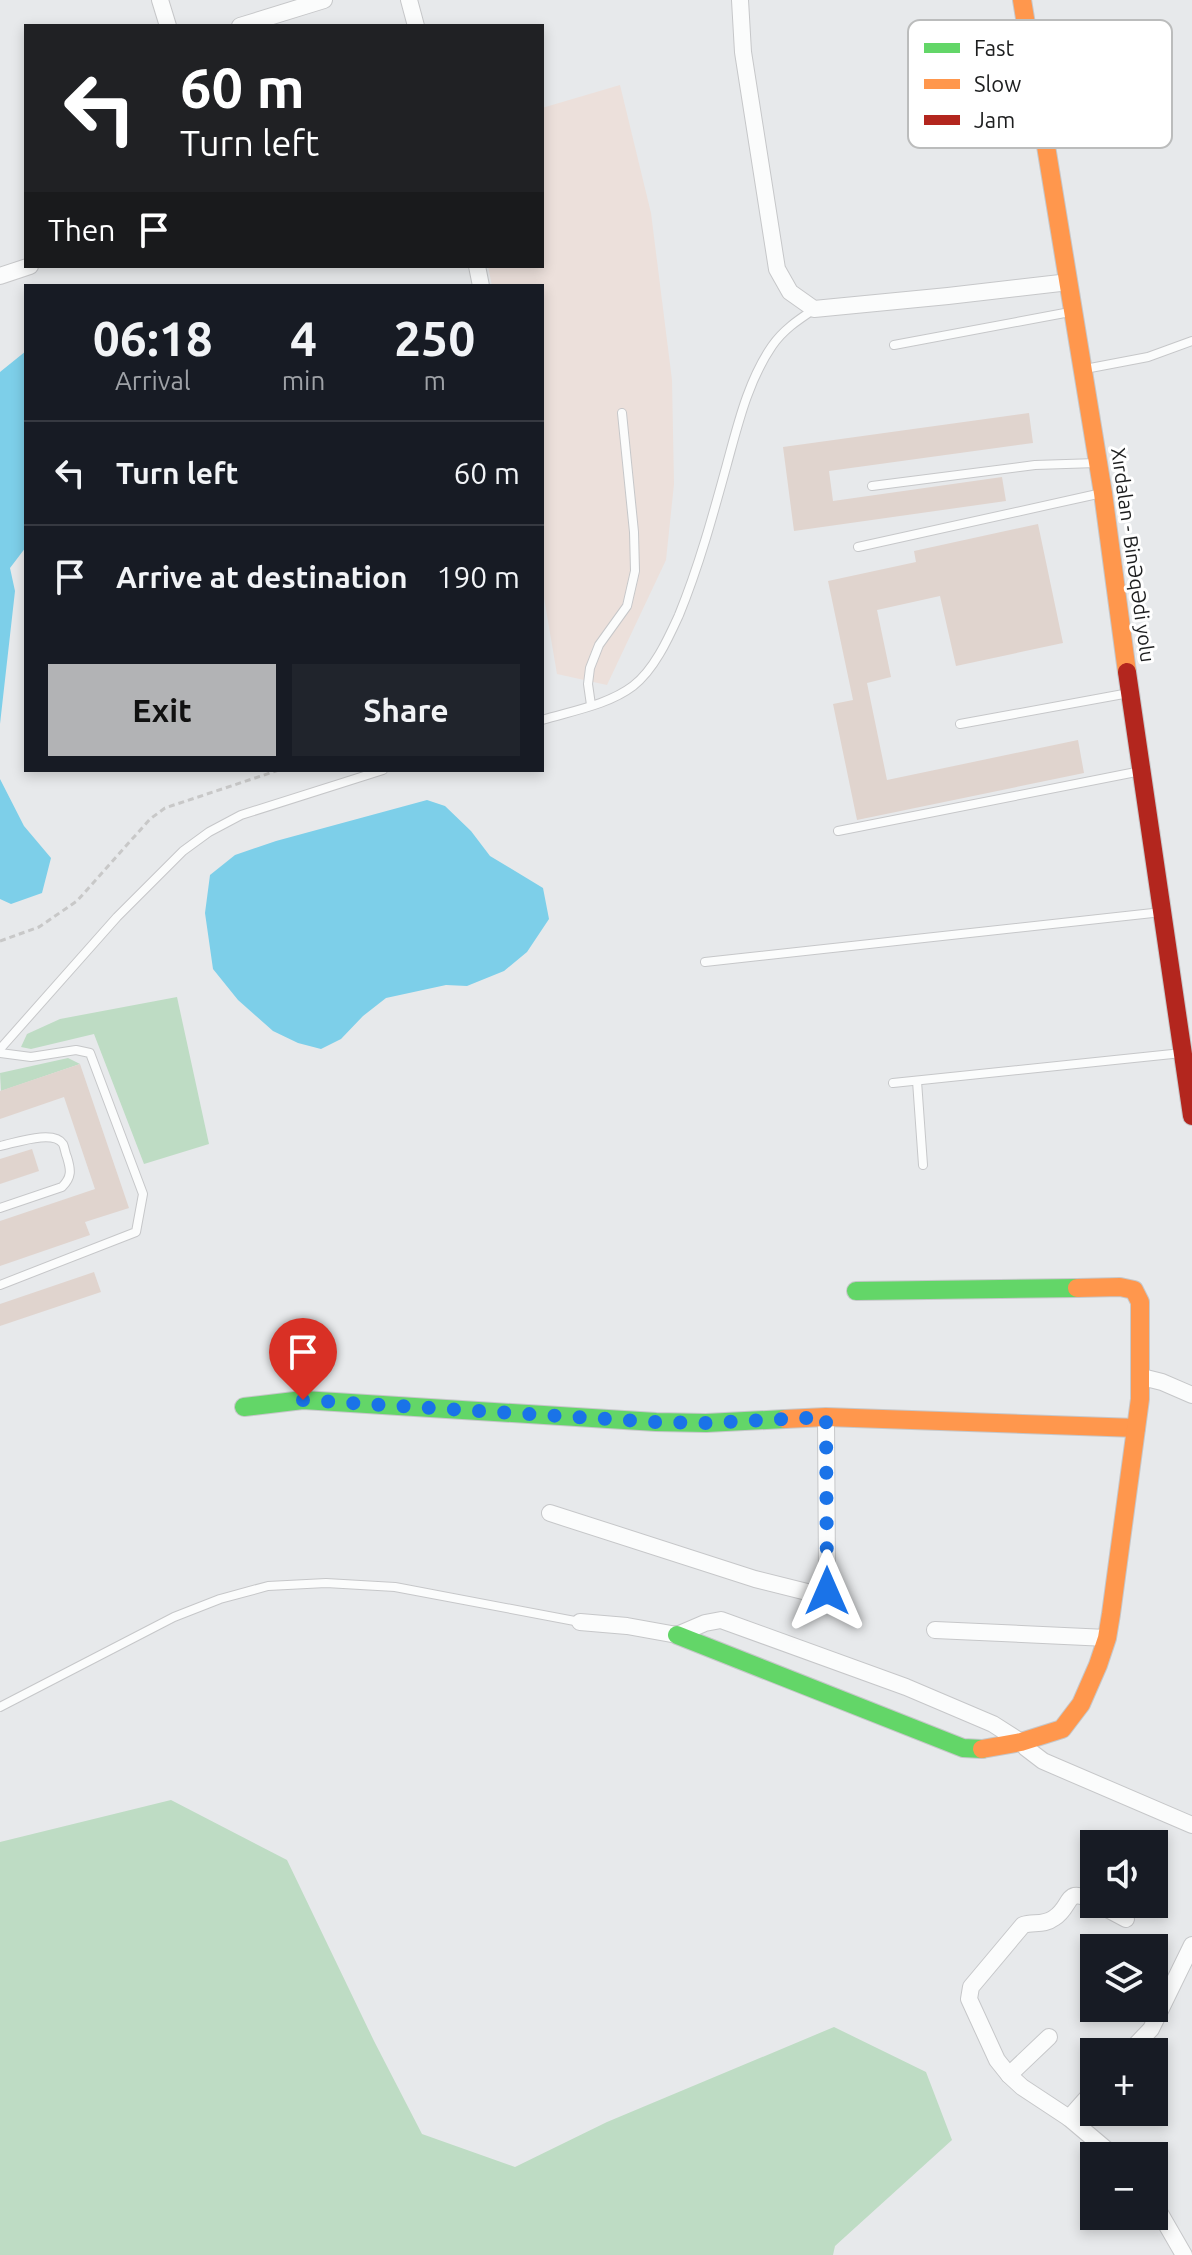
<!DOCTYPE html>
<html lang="en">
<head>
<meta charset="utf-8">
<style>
  body { margin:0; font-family:Ubuntu,sans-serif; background:#20242c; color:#f1f3f6; height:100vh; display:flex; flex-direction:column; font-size:30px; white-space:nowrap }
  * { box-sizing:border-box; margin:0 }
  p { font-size:26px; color:#9ea1a6 }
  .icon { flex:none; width:44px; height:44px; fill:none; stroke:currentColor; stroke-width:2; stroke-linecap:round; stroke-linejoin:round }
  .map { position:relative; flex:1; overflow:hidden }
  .side { position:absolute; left:24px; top:284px; width:520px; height:488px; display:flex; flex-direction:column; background:#171b24; border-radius:0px; box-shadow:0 4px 12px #0003 }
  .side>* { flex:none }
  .banner { position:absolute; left:24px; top:24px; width:520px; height:244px; border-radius:0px; box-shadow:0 4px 12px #0003; background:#202124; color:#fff; overflow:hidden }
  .controls { position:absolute; left:1080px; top:1830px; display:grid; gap:16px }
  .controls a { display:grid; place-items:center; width:88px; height:88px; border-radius:0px; background:#171b24; box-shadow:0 4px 12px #0003; font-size:40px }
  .pin { position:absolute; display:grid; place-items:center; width:68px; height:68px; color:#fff; margin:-82px -34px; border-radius:50% 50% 50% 0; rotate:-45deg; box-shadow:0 0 8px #0007 }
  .pin .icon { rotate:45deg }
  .me { position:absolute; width:88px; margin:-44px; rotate:0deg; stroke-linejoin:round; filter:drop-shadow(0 0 6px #0008) }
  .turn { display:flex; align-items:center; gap:28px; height:168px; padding:0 24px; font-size:36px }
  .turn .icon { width:104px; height:104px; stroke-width:2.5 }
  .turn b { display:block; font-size:56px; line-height:68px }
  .then { display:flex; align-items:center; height:76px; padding:0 24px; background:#0003; gap:16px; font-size:30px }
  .eta { display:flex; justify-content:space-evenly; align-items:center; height:136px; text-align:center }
  .eta b { font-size:48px; font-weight:700; line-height:56px }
  .cta { display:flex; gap:16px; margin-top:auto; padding:16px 24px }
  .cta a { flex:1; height:92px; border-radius:0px; background:#b2b3b5; color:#111; font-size:32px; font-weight:700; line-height:92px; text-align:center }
  .cta a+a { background:#20242c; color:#f1f3f6 }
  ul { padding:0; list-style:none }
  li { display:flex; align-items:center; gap:24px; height:104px; padding:0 24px; border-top:2px solid #363941 }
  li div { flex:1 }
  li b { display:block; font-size:30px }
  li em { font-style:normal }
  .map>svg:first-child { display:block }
</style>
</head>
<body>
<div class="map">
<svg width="1192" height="2255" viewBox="0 0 1192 2255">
  <rect width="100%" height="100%" fill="#e7e9eb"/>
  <polygon fill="#ece0db" points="620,85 651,213 672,380 674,484 666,560 607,685 557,674 542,586 542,286 492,286 488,266 542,266 542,108"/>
  <g fill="#bedcc4">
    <polygon points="177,997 209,1144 144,1164 94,1034 31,1049 21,1047 27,1034 60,1019"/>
    <polygon points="68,1058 80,1064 1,1091 0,1073"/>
    <polygon points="171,1800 287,1860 374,2041 422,2134 515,2167 607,2122 834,2027 926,2072 952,2140 835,2246 833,2255 0,2255 0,1842"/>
  </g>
  <g fill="#7dcfe9">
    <polygon points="26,351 26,547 10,568 15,591 0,724 0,372"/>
    <polygon points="0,760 0,779 24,826 51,858 42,893 11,904 0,899"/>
    <polygon points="427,800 445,806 471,831 490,856 543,888 549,919 527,952 504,971 467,986 446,985 386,998 363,1016 341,1039 321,1049 298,1043 273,1031 238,1000 213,969 205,913 210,875 235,855 276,841"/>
  </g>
  <g fill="#e0d4ce">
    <polygon points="1029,413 1033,443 829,471 833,501 1002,477 1006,501 794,531 783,447"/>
    <polygon points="1038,524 1063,643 956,666 940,596 877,610 891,677 867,683 887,780 1078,740 1084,773 857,820 833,704 853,700 828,581 916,562 914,551"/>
    <polygon points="80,1064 129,1208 85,1222 90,1235 0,1266 0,1221 95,1189 64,1097 0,1119 0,1091"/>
    <polygon points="32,1149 39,1171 0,1184 0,1159"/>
    <polygon points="94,1272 101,1292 0,1326 0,1304"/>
  </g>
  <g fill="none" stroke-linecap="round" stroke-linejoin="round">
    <g stroke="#c6c7c9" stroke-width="10">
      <g id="lane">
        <polyline points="894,345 1070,312"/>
        <polyline points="1085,369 1148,357 1192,341"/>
        <polyline points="872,486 1035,465 1097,463"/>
        <polyline points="858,547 1102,493"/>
        <polyline points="591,705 588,684 590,668 599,645 627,606 635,571 634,532 622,413"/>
        <path d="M542,720C571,711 608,705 633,686C654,670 668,639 679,615C699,566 713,515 727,464C738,424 748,381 772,346C783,330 798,320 813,310"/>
        <polyline points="960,724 1129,693"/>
        <polyline points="838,831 1141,771"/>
        <polyline points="705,962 1162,912"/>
        <polyline points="0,1049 117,917 183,851 209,832 241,815 383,770"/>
        <polyline points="0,1053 31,1057 76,1050 90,1053 143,1194 136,1232 0,1285"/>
        <polyline points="917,1081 923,1165"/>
        <polyline points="893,1083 1182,1053"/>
        <path d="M0,1146C15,1143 54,1129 63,1144C65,1148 65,1153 67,1157C71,1170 72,1177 62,1187L0,1208"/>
        <polyline points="0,1707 174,1617 220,1599 268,1586 326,1583 395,1587 580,1622"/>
      </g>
    </g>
    <g stroke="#c6c7c9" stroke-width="18">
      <g id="street">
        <polyline points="160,0 168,26"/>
        <polyline points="409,0 416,26"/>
        <polyline points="740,0 743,52 777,269 790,292 814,309 948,296 1069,282"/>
        <polyline points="240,26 324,0"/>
        <polyline points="477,266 481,286"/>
        <polyline points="0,276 30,266"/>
        <polyline points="1142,1377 1162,1382 1192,1395"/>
        <polyline points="550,1513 755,1579 823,1596 827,1591 827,1577 826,1417"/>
        <polyline points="580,1622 627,1626 677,1635 705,1623 721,1620 906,1687 993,1724 1021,1742 1026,1748 1043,1761 1192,1825"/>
        <polyline points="935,1630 1107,1638"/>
        <path d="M1094,1902C1064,1885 1073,1906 1054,1918C1045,1925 1033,1922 1023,1925L971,1987L969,1999L997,2060L1009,2075L1022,2087L1069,2118L1114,2156"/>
        <polyline points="1098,1904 1126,1919"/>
        <polyline points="1129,2052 1151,2029 1192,1945"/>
        <polyline points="1009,2075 1049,2037"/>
        <polyline points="1069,2118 1094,2090"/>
        <polyline points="1154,2203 1184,2255"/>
      </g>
    </g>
    <g stroke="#c6c7c9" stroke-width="20">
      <g id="fast">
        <polyline points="856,1291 1077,1288"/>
        <polyline points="244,1407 303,1400 656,1422 706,1423 785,1419"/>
        <polyline points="677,1635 963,1748 982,1749"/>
      </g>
    </g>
    <g stroke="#c6c7c9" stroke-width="20">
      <g id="slow">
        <polyline points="1022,0 1103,493 1127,672"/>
        <polyline points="785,1419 826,1417 1136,1428"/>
        <polyline points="982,1749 1021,1742 1062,1729 1081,1704 1098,1665 1107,1638 1111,1614 1140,1399 1140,1302 1134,1290 1120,1287 1077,1288"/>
      </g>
    </g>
    <g stroke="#c6c7c9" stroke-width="20">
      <polyline id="jam" points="1127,672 1192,1116"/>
    </g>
    <polyline stroke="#c8c8c8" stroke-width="3" stroke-dasharray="6 4" stroke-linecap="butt" points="0,941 39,927 77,901 150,819 165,808 279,770"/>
    <use href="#lane" stroke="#fbfcfc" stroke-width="8"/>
    <use href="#street" stroke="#fbfcfc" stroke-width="16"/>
    <use href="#fast" stroke="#63d668" stroke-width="18"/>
    <use href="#slow" stroke="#ff974d" stroke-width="18"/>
    <use href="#jam" stroke="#b3261e" stroke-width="18"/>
  </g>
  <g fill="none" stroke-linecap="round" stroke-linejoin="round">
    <polyline stroke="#1a73e8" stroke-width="14" stroke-dasharray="0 25.2" points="303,1400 656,1422 706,1423 826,1417 827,1591"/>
  </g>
  <g text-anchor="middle" stroke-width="6" stroke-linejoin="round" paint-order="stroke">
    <g font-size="20" fill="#1d1e1f" stroke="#fff">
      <text transform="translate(1133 555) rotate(82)" y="7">Xırdalan - Binəqədi yolu</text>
    </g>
  </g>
  <rect x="908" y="20" width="264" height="128" rx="12" fill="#fff" stroke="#bbbcbc" stroke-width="2"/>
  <rect x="924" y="43" width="36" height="10" fill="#63d668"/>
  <rect x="924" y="79" width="36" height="10" fill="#ff974d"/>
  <rect x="924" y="115" width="36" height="10" fill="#b3261e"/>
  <g font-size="22" fill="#1d1e1f">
    <text x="974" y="56">Fast</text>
    <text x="974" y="92">Slow</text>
    <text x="974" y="128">Jam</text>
  </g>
</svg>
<div class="controls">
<a><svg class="icon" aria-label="sound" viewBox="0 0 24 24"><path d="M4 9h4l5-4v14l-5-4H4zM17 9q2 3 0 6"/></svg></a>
<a><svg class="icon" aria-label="layers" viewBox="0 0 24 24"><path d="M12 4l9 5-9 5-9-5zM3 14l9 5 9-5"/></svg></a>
<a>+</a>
<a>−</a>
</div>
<div class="pin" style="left:303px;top:1400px;background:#d93025"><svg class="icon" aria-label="arrive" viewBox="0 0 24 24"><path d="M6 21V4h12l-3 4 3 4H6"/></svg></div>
<svg class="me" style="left:827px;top:1591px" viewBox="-20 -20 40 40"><path d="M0-17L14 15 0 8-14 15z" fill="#1a73e8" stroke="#fff" stroke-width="4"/></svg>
<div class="banner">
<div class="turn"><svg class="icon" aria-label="left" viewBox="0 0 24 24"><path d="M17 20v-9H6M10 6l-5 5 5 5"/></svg><div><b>60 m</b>Turn left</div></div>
<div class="then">Then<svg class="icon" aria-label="arrive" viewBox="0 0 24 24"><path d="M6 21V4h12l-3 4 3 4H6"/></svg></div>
</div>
<section class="side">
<div class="eta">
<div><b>06:18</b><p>Arrival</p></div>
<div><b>4</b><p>min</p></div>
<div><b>250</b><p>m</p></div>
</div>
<ul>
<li><svg class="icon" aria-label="left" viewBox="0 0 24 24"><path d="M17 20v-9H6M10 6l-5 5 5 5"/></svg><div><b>Turn left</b></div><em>60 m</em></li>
<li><svg class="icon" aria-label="arrive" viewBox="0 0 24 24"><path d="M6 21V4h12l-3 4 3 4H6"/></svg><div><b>Arrive at destination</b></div><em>190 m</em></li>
</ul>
<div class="cta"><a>Exit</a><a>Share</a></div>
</section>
</div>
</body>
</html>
